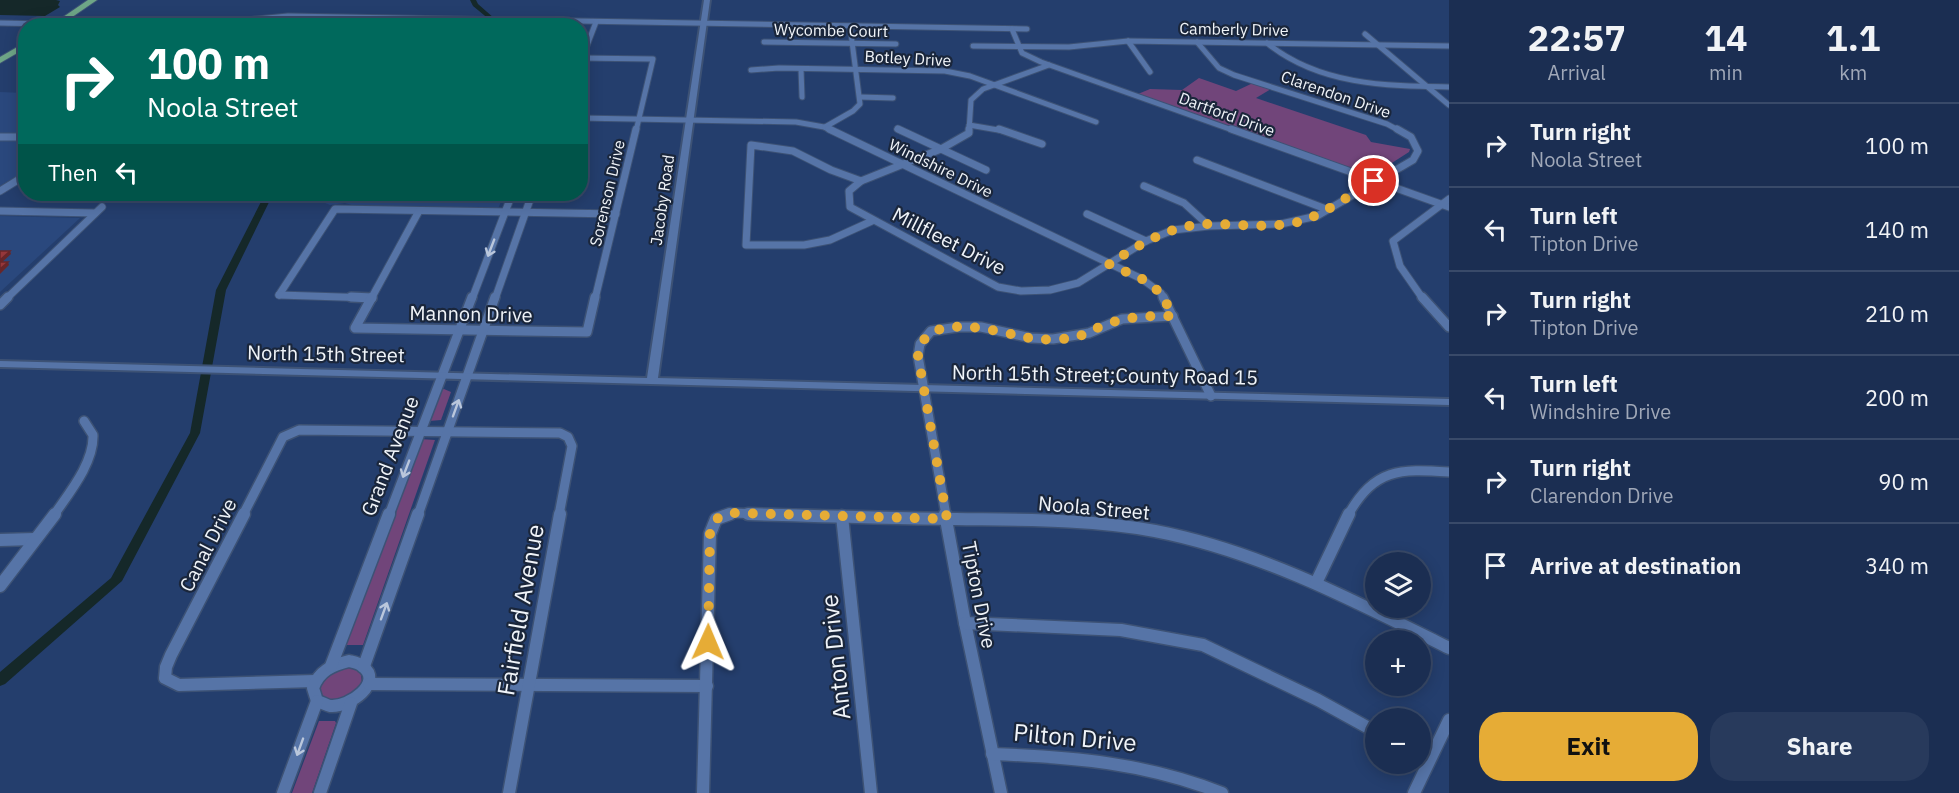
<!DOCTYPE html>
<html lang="en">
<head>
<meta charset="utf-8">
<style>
  body { margin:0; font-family:"IBM Plex Sans",sans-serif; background:#283a5c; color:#f1f3f6; height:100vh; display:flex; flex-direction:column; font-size:22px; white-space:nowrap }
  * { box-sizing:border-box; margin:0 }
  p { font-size:20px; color:#a0a8b8 }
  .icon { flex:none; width:33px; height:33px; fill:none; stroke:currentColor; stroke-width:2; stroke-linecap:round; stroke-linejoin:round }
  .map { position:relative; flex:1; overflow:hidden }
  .details { display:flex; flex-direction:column; background:#1b2e52; width:510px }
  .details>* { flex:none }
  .top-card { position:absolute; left:18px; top:18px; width:570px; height:183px; border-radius:24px; box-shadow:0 3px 15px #0003,0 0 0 2px #394a69; background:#00695c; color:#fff; overflow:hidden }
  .controls { position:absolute; left:1365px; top:552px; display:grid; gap:12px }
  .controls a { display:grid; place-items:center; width:66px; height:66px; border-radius:50%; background:#1b2e52; box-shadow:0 3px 15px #0003,0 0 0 2px #394a69; font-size:30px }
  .pin { position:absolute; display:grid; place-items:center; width:51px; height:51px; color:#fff; margin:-26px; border:3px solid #fff; border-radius:50%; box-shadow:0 2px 6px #0007 }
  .me { position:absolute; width:66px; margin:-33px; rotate:1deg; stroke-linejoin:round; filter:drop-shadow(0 0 4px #0008) }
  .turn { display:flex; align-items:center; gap:21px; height:126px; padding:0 30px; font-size:27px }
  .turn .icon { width:78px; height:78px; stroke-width:2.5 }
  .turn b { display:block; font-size:42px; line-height:51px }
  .then { display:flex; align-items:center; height:57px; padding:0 30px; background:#0003; gap:12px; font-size:22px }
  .eta { display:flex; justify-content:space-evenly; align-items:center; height:102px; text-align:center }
  .eta b { font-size:36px; font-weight:700; line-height:42px }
  .action { display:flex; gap:12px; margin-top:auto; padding:12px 30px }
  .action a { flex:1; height:69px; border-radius:24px; background:#e6ac36; color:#111; font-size:24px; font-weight:700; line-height:69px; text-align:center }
  .action a+a { background:#283a5c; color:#f1f3f6 }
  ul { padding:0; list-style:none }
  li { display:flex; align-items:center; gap:18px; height:84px; padding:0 30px; border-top:2px solid #394a69 }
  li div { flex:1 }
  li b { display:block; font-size:22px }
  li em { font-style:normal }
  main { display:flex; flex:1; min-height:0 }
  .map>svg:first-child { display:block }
</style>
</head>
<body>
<main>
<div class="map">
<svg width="1449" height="793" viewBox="0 0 1449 793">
  <rect width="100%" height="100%" fill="#243e6d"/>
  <g fill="#2a487d">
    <polygon points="0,92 25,93 25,125 9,140 25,140 25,171 0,186"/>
    <polygon points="308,194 504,194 498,209 358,207 345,203 330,205 306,195"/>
    <polygon points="0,216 80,218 0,292"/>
  </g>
  <g fill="#71457a">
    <polygon points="1199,78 1236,91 1253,83 1271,89 1256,98 1366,135 1371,142 1410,149 1409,152 1373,175 1369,175 1138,94 1150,89 1182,90"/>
    <polygon points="444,389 451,392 441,420 429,421 439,390"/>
    <polygon points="420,439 435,440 363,645 345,645"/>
    <path d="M350,666L361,673L362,684C358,689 353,695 348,698C328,706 306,691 327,674C332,670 344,668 350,666Z"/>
    <polygon points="319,721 335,721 336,723 312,793 292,793"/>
  </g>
  <polygon fill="#152829" points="0,0 56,0 60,1 58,5 60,7 45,16 0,15"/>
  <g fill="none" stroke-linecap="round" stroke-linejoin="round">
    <g fill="#152829" fill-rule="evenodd">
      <polygon points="470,0 476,0 478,4 495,19 493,26 487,26 490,20 473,6"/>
      <polygon points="265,194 273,194 226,290 200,433 122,581 5,684 0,686 0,672 111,578 190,433 216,290"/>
    </g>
    <g stroke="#3d5275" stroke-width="7">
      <g id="minor-far3">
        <polyline points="0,23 144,26"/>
        <polyline points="186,26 288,16 1027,29"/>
        <polyline points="1012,29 1022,53 1041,62 1235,131"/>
        <polyline points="1365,34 1449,105"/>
        <polyline points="1128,41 1150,72"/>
        <polyline points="764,42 896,44"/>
        <polyline points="1197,42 1219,68 1234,75 1387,124 1400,131"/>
        <path d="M1267,43C1319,85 1385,86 1449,87"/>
        <polyline points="973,46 1069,47 1128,41 1449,46"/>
        <polyline points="580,58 653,59 636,131"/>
        <polyline points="581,61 596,22"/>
        <polyline points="801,69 802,97"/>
        <polyline points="751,70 779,68 945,71 970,76 1096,122"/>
        <polyline points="860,97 893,98"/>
        <polyline points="580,118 796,122 824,127 832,131"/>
        <polyline points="969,125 1004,131"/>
        <polyline points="825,127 853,111 860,104 850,26"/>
        <polyline points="897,129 901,131"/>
        <polyline points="969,131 971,100 983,89 1049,65"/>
      </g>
    </g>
    <g stroke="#3d5275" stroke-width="9">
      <g id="minor-far2">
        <polyline points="829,129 1142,279 1161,293 1164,299"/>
        <polyline points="898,129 986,170"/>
        <polyline points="969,129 969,133 941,149 861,181 849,191 850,207 998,287 1021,291 1050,290 1078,283 1146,241 1173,230 1209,226 1281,224 1317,216 1413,160 1418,151 1411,137 1397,129"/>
        <polyline points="999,129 1042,144"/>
        <polyline points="1231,129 1449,207"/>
        <polyline points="0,137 26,137"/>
        <polyline points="1197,160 1326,209"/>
        <polyline points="861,181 831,170 793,151 751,145 746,245 804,245 830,240 872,221"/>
        <polyline points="1144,186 1184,203 1207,224"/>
        <polyline points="0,191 26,175"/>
        <polyline points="0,211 95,213"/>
        <polyline points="1087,214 1146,241"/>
        <polyline points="279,295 335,209 616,214"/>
        <polyline points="279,295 372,298"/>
        <polyline points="6,299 102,207"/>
        <polyline points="371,299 419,211"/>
        <polyline points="472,299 512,194"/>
        <polyline points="495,299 532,194"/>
        <polyline points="595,299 636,129"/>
        <polyline points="1423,299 1400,266 1393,241 1449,199"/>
      </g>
    </g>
    <g stroke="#3d5275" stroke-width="12">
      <g id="minor-far1">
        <polyline points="351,297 372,298"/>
        <polyline points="372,297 355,328 587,332 595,297"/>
        <polyline points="1163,297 1211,396"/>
        <polyline points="1422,297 1449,327"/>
        <polyline points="0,305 8,297"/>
        <path d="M54,515C69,493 94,463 93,435L84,421"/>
        <polyline points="243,515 283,437 299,430 560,433 568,437 572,446 559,515"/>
        <polyline points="389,515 472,297"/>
        <polyline points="418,515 495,297"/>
        <polyline points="724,515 732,513 792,515"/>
        <polyline points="946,515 918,356 920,344 931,331 958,327 981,327 1031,338 1053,339 1089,333 1122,319 1173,316"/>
        <path d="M1348,515C1375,468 1399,469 1449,472"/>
      </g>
    </g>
    <g stroke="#3d5275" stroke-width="15">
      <g id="minor">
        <polyline points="244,514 171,655 166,667 165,678 179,685 315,681"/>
        <path d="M748,514C817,516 887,518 956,519C1022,520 1090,519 1155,531C1259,551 1355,601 1449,648"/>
        <polyline points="945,514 965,623 1001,793"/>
        <polyline points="842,516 871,793"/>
        <polyline points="0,540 35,539"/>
        <polyline points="1316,583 1349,514"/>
        <polyline points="0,586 55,514"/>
        <polyline points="965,623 1121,630 1203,645 1318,700 1376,732"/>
        <path d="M349,661C353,662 359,663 362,666C385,682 349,708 330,706C326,705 321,702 317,701L313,688C319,671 332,665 349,661Z"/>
        <polyline points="331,666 389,514"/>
        <polyline points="364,666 418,514"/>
        <polyline points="369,684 707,686"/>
        <path d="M992,754C1074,757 1145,763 1222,793"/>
        <polyline points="283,793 317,701"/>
        <polyline points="320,793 351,703"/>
        <polyline points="509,793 560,514"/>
        <polyline points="703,793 710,534 716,519 730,514"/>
        <polyline points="1414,793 1449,720"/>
      </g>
    </g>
    <g stroke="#3d5275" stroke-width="4">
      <polygon id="tertiary" points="704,0 710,0 658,378 1449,399 1449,405 0,367 0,361 647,378"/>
    </g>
    <g stroke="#3d5275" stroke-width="2">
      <g id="primary">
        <polygon points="88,0 97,0 59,26 50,26"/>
        <polygon points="26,42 26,48 0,63 0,57"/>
      </g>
    </g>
    <use href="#minor-far3" stroke="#5674a7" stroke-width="5"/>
    <use href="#minor-far2" stroke="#5674a7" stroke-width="7"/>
    <use href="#minor-far1" stroke="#5674a7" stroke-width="9"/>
    <use href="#minor" stroke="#5674a7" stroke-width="12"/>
    <use href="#tertiary" fill="#5674a7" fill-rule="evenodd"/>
    <use href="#primary" fill="#6ea687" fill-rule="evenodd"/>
  </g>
  <g fill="#682629">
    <polygon points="10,251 11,254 0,264 0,260"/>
    <polygon points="8,262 9,265 0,274 0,269"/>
  </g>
  <g fill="#95373b" stroke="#682629" stroke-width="1.5">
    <polygon points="0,251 10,251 0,260"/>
    <polygon points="0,262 8,262 0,269"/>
  </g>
  <defs><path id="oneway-shaft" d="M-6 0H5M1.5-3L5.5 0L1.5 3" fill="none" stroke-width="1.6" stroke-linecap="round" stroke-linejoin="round" transform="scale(1.5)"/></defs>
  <g stroke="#bac7dc">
    <use href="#oneway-shaft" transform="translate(491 248) rotate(111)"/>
    <use href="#oneway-shaft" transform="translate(456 408) rotate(-70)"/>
    <use href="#oneway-shaft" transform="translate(406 469) rotate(111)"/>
    <use href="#oneway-shaft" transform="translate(384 611) rotate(-70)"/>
    <use href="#oneway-shaft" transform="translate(300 747) rotate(110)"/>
  </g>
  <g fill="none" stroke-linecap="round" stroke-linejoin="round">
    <path stroke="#e6ac36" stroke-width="10" stroke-dasharray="0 18" d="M708,642L710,534C712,520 718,516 732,513L947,519L918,356C923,308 999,332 1029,338C1043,340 1058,340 1071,338C1084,336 1093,329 1105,325C1127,316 1150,316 1173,316L1161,293L1142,279L1109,264C1141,244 1171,224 1210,224C1239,224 1269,229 1298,222C1320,217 1353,193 1374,181"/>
  </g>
  <g text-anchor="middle" stroke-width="4.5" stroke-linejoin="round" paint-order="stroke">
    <g font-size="16" fill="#f0f4f9" stroke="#1a263b">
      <text transform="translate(1234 29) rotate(1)" y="6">Camberly Drive</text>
      <text transform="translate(831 30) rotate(1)" y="6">Wycombe Court</text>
      <text transform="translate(908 58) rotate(3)" y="6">Botley Drive</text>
      <text transform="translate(1336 94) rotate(19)" y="6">Clarendon Drive</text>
      <text transform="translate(1227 114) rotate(20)" y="6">Dartford Drive</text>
      <text transform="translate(941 168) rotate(26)" y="6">Windshire Drive</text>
      <text transform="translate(607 193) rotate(-77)" y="6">Sorenson Drive</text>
      <text transform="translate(662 200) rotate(-82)" y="6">Jacoby Road</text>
    </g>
    <g font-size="20" fill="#f0f4f9" stroke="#1a263b">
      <text transform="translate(949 241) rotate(27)" y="7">Millfleet Drive</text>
      <text transform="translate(471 314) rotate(1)" y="7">Mannon Drive</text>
      <text transform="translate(326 354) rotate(1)" y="7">North 15th Street</text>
      <text transform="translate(1105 375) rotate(1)" y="7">North 15th Street;County Road 15</text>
      <text transform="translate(390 456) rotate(-69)" y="7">Grand Avenue</text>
      <text transform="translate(1094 508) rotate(5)" y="7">Noola Street</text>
      <text transform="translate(208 545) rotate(-63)" y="7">Canal Drive</text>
      <text transform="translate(979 595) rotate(79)" y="7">Tipton Drive</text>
    </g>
    <g font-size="24" fill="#f0f4f9" stroke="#1a263b">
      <text transform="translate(521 610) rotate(-80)" y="8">Fairfield Avenue</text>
      <text transform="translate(836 657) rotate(-96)" y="8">Anton Drive</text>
      <text transform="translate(1075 738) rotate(5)" y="8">Pilton Drive</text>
    </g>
  </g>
</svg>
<div class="controls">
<a><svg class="icon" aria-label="layers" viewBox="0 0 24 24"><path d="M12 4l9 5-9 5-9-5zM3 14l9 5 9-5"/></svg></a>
<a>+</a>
<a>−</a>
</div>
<div class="pin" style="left:1374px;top:181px;background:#d93025"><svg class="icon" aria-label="arrive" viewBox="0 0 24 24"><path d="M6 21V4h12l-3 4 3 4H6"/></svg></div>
<svg class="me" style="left:708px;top:642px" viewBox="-20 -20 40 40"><path d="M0-17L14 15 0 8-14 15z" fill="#e6ac36" stroke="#fff" stroke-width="4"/></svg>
<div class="top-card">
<div class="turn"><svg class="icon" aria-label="right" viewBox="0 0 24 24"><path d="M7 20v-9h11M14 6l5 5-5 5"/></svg><div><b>100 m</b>Noola Street</div></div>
<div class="then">Then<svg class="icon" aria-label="left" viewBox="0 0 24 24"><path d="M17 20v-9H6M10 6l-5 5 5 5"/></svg></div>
</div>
</div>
<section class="details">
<div class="eta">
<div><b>22:57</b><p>Arrival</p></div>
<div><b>14</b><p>min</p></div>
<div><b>1.1</b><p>km</p></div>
</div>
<ul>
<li><svg class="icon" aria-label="right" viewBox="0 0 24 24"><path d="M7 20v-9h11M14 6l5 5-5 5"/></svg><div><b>Turn right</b><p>Noola Street</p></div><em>100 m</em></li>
<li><svg class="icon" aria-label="left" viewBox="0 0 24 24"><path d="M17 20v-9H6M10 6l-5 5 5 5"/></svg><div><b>Turn left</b><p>Tipton Drive</p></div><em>140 m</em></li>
<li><svg class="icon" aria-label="right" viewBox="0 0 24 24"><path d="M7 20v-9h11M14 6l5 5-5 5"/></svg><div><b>Turn right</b><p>Tipton Drive</p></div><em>210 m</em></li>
<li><svg class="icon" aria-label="left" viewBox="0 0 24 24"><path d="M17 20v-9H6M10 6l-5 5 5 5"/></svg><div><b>Turn left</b><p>Windshire Drive</p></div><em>200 m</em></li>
<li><svg class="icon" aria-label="right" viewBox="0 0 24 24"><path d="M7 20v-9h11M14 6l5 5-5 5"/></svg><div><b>Turn right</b><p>Clarendon Drive</p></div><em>90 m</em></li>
<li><svg class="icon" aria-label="arrive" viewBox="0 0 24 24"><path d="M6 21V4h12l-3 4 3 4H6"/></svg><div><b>Arrive at destination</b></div><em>340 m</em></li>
</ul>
<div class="action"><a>Exit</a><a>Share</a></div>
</section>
</main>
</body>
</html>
